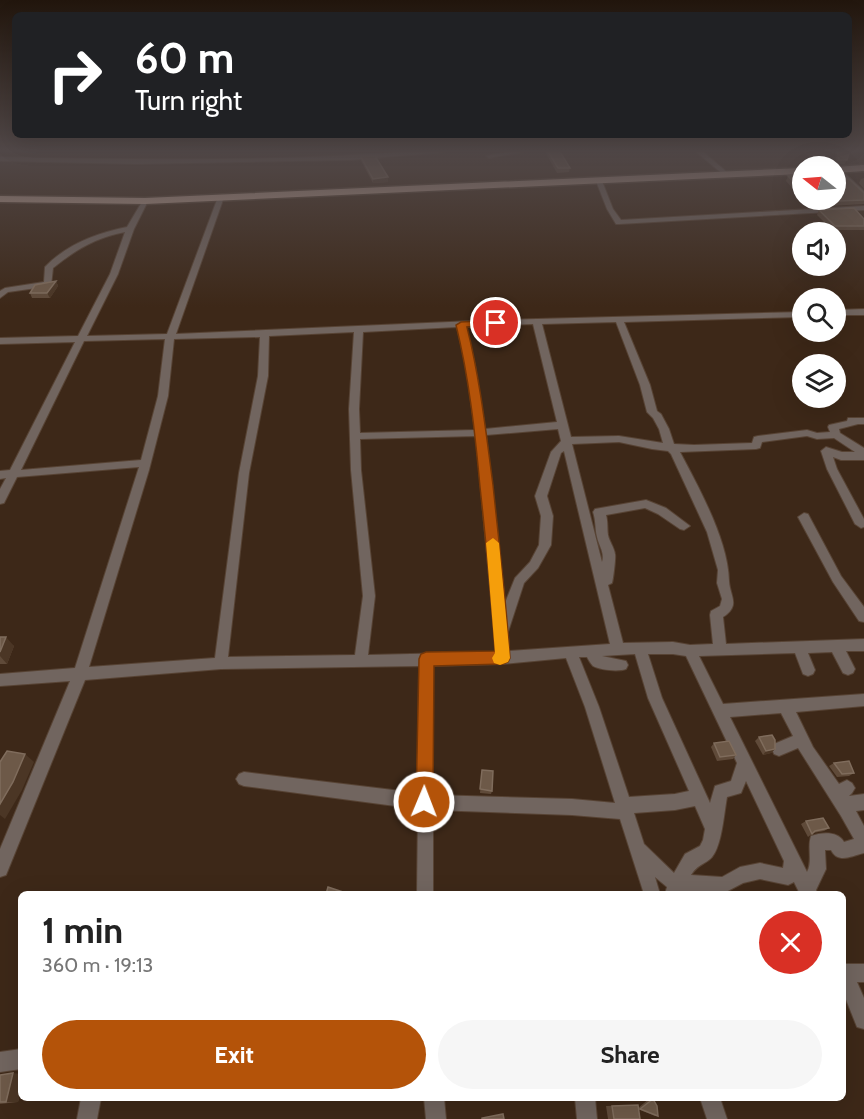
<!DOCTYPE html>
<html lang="en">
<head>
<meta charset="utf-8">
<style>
  body { margin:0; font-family:Cabin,sans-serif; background:#f6f6f6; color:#222; height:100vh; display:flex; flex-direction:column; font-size:22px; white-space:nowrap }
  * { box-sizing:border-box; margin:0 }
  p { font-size:20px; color:#767676 }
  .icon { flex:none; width:33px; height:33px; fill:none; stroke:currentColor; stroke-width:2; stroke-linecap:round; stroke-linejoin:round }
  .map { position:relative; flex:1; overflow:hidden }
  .drawer { position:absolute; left:18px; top:891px; width:828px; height:210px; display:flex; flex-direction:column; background:#fff; border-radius:9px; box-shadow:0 6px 24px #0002 }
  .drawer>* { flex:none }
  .top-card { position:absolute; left:12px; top:12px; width:840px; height:126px; border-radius:9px; box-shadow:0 6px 24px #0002; background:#202124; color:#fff; overflow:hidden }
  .needle { width:39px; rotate:287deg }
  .controls { position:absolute; left:792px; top:156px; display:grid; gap:12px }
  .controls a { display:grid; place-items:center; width:54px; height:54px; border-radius:50%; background:#fff; box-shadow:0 6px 24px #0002; font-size:30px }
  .pin { position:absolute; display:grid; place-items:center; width:51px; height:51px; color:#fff; margin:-26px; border:3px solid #fff; border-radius:50%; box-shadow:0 2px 6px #0007 }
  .me { position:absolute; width:66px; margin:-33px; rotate:1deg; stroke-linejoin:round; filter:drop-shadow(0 0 4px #0008) }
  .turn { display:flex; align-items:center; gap:21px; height:126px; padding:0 24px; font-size:27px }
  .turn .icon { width:78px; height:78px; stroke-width:2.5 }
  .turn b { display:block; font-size:42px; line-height:51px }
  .round { display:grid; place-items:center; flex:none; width:63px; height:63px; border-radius:32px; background:#f6f6f6 }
  .summary { display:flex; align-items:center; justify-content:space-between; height:102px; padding:0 24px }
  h1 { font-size:36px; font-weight:700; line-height:45px }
  .cta { display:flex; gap:12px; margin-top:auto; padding:12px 24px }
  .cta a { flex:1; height:69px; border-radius:36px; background:#b45309; color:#fff; font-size:24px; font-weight:700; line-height:69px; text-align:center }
  .cta a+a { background:#f6f6f6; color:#222 }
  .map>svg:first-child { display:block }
</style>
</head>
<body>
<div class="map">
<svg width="864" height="1119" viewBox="0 0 864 1119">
  <rect width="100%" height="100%" fill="#3d2818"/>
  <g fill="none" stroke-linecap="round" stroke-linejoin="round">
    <g stroke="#574334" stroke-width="2">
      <g id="minor">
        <path d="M424,150H448L445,152L351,160L137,164L0,161V157C141,160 283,162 424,150Z"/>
        <polygon points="519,150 534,150 489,158 486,156"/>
        <polygon points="694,150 701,150 729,174 729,176 725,176"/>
        <polygon points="836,169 840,169 864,191 864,197 836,171"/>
        <polygon points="599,179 602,181 613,209 621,220 864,206 864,210 619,224 616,224 607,209 596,181"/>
        <path d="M221,195L224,197L176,334L496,320L802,312V317L624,322L650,385L657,411L661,414L669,429L674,444L694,445L752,443L754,437L758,436L807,430L817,433L830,432L828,427L829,425L847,421L848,418H864V424H858L839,429L840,433L864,448V460H841L833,457L837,469L864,519V527L861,528L855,524L827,469L821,451L826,447L842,452H855L834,438L817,439L807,436L762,442L760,448L756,449L680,452C699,488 728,540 729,581C730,597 741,605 723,617L726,644L864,639V651H846L855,669L853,673L848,675L843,673L832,652L808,653L815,670L813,674L808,676L803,674L795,653L699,656L723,704L864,694V706L796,712L813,747L839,784L847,780L852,783L855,788L852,793L849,796L864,794V810L856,811L864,826V853C851,856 838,864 831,850H825L826,869L816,890L817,894H800L794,882L788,885L760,879L743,883L724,893L682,892L681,894H665L667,887L655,877L660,894H644L620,819L572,815L433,810V894H417L418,809L244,786L239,784L236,779L239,774L244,772L418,793L419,666L221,669L85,680L6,875L0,877V849L70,681L0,686V674L75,668L139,467L17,477L4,503L0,504V489L6,478L0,479V471L10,470L75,342L0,344V338L78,336L110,274L125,232C97,237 75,250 53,268L51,286L8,292L0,298V291L5,288L44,282L45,267C67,244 97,233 127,227L143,200H147L148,201L134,229L118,274L87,336L167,334L218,197ZM616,322L640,385L647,412L653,418L659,429L663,443L619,436L571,437L542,324ZM533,324L557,422L485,429L475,366L466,327ZM457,327L466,366L475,430L360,433L359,409L363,332ZM354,332L349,409L351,470L363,596L355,655L228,657L249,473L268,376L269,336ZM260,337L258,376L239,473L215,658L89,667L149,470L168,396L174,339ZM165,339L158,396L141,460L21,470L84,341ZM558,429L561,441L551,452L535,496L541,516L539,545L530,562L515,578L505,603L486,435ZM476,436L496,652L368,655L375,596L361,470L360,439ZM619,442L652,449L668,451L671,454L707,532L718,570L717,583L722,599L720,606L711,611L710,615L713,644L690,645L673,642L623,643L608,585L612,583C613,581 616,557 615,554C614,547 609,541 608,535C607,528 608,522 606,515L645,508L658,514L680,529L684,530L690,526L666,508L646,500L595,509L593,512C596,521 595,529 597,537C599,546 605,553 602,562L572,444ZM564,451L610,644L509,651L508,632L524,583L538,568L551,545L553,516L547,496L561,453ZM635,654L648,698L689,791L675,794L629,797L599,707L579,657H587C588,659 591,664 593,666C600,670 618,672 626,669L628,665L626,661L602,656ZM648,654H673L686,656L737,763L731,781L715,786L710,803L662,698ZM566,658L585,707L615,803L572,799L433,795V666L503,664ZM781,713L793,736L774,744L772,749L774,754L779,756L798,748L841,816L854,839L844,842C838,831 822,832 811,836C807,848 813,861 807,872L730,717ZM746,781L784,861L783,868L760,863L740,867L722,877L691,875C699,863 705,865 712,857C722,845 724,813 727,797L741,793ZM695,806L705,829L703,840L700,846L685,854L674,873L644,844L634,813L675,810Z"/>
        <polygon points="864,309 864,315 836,315 836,310"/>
        <polygon points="804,513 808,514 841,576 864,607 864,622 859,621 833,582 798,517"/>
        <polygon points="843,964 864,964 864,982 857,982 864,998 864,1029 857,1027 843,992"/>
        <polygon points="21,1049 21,1069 0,1072 0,1052"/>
        <polygon points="81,1098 101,1098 97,1119 77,1119"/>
        <polygon points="424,1098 444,1098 446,1119 426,1119"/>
        <polygon points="575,1098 595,1098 597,1119 577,1119"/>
        <polygon points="700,1098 720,1098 727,1119 707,1119"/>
      </g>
    </g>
    <g stroke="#574334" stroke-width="3">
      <g id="trunk">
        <polygon points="864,165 864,171 836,173 836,167"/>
        <polygon points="802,168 802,174 145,204 0,202 0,196 145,198"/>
      </g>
    </g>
    <use href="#minor" fill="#71655f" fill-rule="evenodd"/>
    <use href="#trunk" fill="#c2a698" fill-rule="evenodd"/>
  </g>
  <g fill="#5f4a39">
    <polygon points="544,150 559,150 570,168 569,172 557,173"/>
    <polygon points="799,150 850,150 845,164 837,165 835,153 815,158 798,151"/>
    <polygon points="361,157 388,182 373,183 361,161"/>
    <polygon points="802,175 802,199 786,181 788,176"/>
    <polygon points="864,178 864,189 859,183 861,179"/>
    <polygon points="864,193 864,204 810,207 803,200 836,200"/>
    <polygon points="819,210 864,219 864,230 832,230 817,215"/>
    <polygon points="56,281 58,286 50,298 32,298 30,293"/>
    <polygon points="0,637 14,646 7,664 0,664"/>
    <polygon points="759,737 775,749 771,753 763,755 755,741"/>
    <polygon points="714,743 736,755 733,759 717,761 711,747"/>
    <polygon points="834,763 854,773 849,776 837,777 829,766"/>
    <polygon points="482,770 492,791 491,794 480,793"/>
    <polygon points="806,821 829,828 824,831 813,833 808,837 801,824"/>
    <polygon points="21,1074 21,1090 18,1102 0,1104 0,1075"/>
    <polygon points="649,1099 653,1099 658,1116 655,1116 638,1109 640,1119 608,1119 606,1106 638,1105 638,1108"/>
  </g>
  <g fill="#4b3625">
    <polygon points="831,150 836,150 835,153 815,158 817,153"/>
    <polygon points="388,177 388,182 373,183 373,179"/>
    <polygon points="56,281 58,286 50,298 47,293"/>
    <polygon points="6,637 14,646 7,664 0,656 0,652"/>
    <polygon points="775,749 771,753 763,755 766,751"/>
    <polygon points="25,754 34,762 22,790 5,819 0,815 0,804"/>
    <polygon points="13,1073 21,1074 21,1090 18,1102 6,1102"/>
  </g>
  <g fill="#6d5948" stroke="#7f6c5c" stroke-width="1.5">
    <polygon points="547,150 559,150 570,168 558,168"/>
    <polygon points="809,150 831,150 817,153"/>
    <polygon points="837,150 850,150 847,160 839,160"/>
    <polygon points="375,156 388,177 373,179 361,157"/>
    <polygon points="802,175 802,192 788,176"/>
    <polygon points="849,179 864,193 864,200 812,202 809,200 836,200 836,180"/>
    <polygon points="854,208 864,219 864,226 835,226 819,210"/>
    <polygon points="56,281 47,293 30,293 35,285"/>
    <polygon points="0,637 6,637 0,652"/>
    <polygon points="772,735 775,740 775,749 766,751 759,737"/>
    <polygon points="729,741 736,755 720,757 714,743"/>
    <polygon points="7,751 25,754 13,782 0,804 0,762"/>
    <polygon points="849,761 854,773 842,774 834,763"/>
    <polygon points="482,770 493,771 492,791 480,789"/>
    <polygon points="823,818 829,828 815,831 812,834 806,821"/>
    <polygon points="328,887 349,894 326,894"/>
    <polygon points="13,1073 6,1102 0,1102 0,1075"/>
    <polygon points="653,1099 657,1106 658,1116 640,1109"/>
    <polygon points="638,1105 640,1119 614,1119 612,1106"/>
    <polygon points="503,1114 504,1119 482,1119 482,1118"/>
  </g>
  <linearGradient id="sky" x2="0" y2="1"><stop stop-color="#22160d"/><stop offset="0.49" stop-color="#514848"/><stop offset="1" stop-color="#514848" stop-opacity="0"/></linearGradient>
  <rect width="864" height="307" fill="url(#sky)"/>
  <path fill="#b45309" stroke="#753606" stroke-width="1.5" d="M496,320L500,321V325L467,327C480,379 486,432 493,485C499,543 506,600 510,658L508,662L503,664L434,666L433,802L431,808L424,811L418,808L416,802L419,659L421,654L426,652L495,651C491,596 486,542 480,487C475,432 469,378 456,325L461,322Z"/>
  <polygon fill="#f59e0b" points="493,538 499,543 510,658 508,662 500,665 494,663 492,658 495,653 486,543"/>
</svg>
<div class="controls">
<a><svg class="needle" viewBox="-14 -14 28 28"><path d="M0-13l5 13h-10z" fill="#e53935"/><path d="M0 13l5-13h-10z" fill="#767676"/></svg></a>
<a><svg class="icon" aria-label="sound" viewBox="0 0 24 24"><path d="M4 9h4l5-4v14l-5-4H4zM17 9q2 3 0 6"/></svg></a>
<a><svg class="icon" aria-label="search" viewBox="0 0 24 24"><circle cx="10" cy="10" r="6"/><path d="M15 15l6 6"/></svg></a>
<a><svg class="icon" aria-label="layers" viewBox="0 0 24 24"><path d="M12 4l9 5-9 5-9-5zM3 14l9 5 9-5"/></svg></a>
</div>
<div class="pin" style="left:496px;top:323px;background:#d93025"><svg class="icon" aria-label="arrive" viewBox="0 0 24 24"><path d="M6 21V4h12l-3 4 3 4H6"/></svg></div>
<svg class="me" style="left:424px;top:802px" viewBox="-20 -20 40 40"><circle r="17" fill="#b45309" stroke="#fff" stroke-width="3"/><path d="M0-11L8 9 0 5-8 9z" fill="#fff"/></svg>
<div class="top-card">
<div class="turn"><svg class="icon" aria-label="right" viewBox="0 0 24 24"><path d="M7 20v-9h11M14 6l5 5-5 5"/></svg><div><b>60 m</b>Turn right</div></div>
</div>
<section class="drawer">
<div class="summary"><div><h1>1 min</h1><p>360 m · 19:13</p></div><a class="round" style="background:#d93025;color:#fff"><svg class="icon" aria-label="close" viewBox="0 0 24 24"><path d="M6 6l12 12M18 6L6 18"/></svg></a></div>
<div class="cta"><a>Exit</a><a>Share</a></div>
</section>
</div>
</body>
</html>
